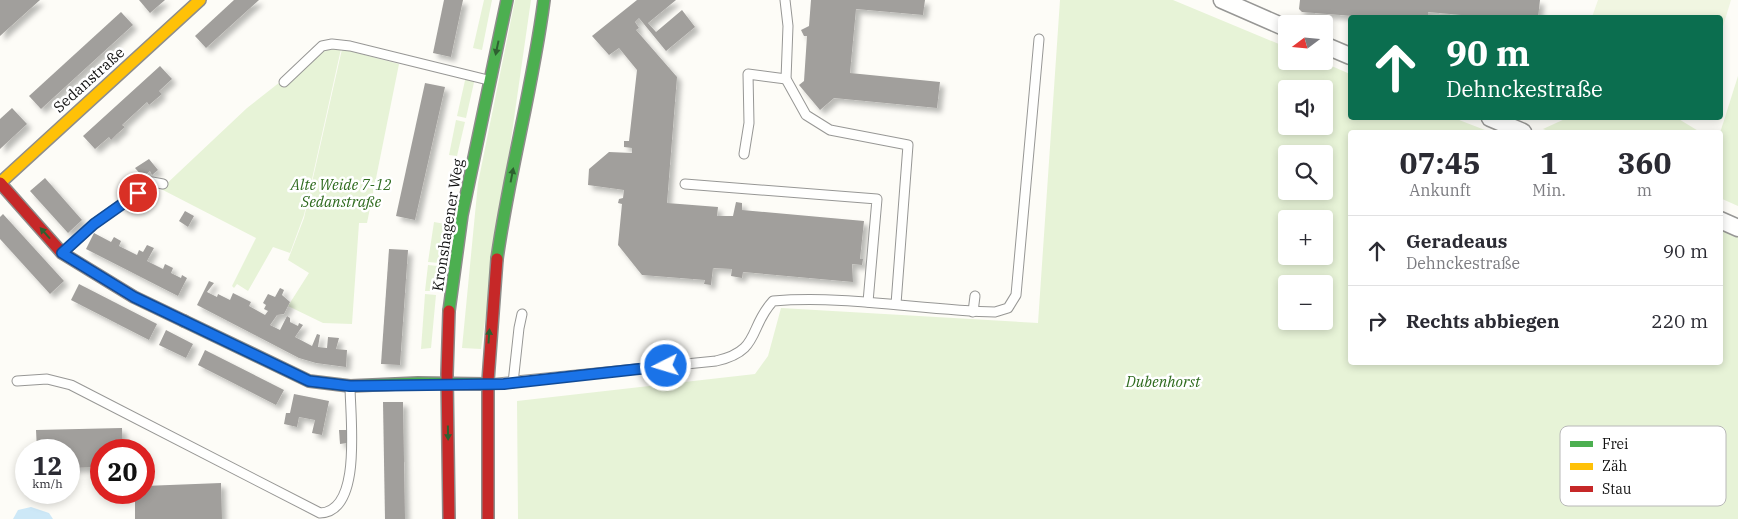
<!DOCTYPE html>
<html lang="de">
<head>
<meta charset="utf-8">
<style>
  body { margin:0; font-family:"IBM Plex Serif",serif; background:#f7f7f7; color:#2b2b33; height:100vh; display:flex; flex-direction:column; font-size:19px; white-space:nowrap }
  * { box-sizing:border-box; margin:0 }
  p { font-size:16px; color:#7c7c81 }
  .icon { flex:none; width:28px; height:28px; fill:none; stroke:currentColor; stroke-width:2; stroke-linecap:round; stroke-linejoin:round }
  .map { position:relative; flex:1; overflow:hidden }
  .side { position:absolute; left:1348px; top:130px; width:375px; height:235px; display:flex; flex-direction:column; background:#fff; border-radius:5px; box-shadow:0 2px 8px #0003 }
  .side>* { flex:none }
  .hud { position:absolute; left:1348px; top:15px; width:375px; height:105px; border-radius:5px; box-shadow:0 2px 8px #0003; background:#0b6e4f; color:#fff; overflow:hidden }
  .needle { width:32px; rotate:254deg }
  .buttons { position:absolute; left:1278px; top:15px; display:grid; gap:10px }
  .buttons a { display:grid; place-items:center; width:55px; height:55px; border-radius:5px; background:#fff; box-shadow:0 2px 8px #0003; font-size:25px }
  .speed { position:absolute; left:15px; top:439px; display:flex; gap:10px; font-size:25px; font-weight:700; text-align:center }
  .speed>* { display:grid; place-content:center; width:65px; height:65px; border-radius:50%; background:#fff; box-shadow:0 2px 8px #0003; line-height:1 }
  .speed small { font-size:12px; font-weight:400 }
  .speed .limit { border:8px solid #d22; background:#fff; color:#111 }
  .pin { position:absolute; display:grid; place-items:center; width:42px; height:42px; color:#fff; margin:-21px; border:2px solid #fff; border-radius:50%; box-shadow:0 1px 5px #0007 }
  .me { position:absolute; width:55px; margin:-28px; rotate:265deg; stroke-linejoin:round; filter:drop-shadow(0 0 4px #0008) }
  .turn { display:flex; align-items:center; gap:18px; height:105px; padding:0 15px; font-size:22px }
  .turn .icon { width:65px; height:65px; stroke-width:2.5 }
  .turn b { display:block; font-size:35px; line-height:42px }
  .eta { display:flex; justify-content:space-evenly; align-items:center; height:85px; text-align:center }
  .eta b { font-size:30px; font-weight:700; line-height:35px }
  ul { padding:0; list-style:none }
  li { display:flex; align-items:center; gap:15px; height:70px; padding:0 15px; border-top:1px solid #e1e1e2 }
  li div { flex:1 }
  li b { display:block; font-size:19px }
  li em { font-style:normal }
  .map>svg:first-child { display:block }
</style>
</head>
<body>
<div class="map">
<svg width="1738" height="519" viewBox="0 0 1738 519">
  <defs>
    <filter id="shadow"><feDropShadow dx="4.5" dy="4.5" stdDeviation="2.5" flood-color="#0004"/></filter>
  </defs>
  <rect width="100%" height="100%" fill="#fdfcf7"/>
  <g fill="#e7f3d7" fill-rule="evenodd">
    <polygon points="484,0 492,0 482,50 473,48"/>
    <polygon points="515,0 531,0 481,349 462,348 478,183"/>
    <path d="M1060,0H1173L1286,47V61H1320L1350,74V118H1454L1490,132H1350V362H1720V228L1738,236V519H518L517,401L755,374L768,356L781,308L1038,323ZM1286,89H1324V126H1286ZM1286,154H1324V191H1286ZM1286,219H1324V256H1286ZM1286,284H1324V321H1286Z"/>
    <polygon points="333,47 341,49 304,215 290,253 273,247 248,291 237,284 234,288 232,286 256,238 161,189 247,108 322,49"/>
    <polygon points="342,49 399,64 367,223 359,223 352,324 323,323 288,306 309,273 288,260 304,218"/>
    <polygon points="466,76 475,78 466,118 457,116"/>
    <polygon points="1738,76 1738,206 1720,198 1720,133"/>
    <polygon points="1567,118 1677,118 1700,132 1551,132 1543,129"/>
    <polygon points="456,120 465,122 457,156 449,155"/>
    <polygon points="434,222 445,224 439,263 428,262"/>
    <polygon points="428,265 438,266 436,291 425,291"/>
    <polygon points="425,294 436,295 431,348 421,349"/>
  </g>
  <polygon fill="#f0f6e1" points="1598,0 1731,0 1720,36 1720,18 1592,17"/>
  <polygon fill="#cde8f7" points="31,507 49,513 53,519 13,519 18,510"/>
  <g fill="#a19f9c" filter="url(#shadow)">
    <polygon points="0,0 40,0 0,36"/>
    <polygon points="139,0 165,0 150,13"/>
    <polygon points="234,0 259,0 206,48 195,36"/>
    <polygon points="444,0 463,0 451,57 433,53"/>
    <polygon points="637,0 676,0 648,23 656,32 682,10 695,27 666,51 639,18 635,22 639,28 636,30 677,77 667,203 718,207 717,216 733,216 736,202 742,203 742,210 864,221 860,259 863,259 862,265 852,264 853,282 743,272 742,278 731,276 732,269 713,268 711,285 704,284 705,280 642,275 618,245 622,204 618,203 619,199 623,198 624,190 588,185 589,169 609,152 632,153 632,148 624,147 624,141 629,141 637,70 619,48 609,55 592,36"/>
    <polygon points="811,0 925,0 923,15 856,9 850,73 940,82 937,108 834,98 820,110 799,85 804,81 807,36 804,36 801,30 809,26"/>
    <polygon points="1300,0 1540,0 1538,18 1461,18 1461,15 1428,12 1428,18 1378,18 1302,12 1299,9"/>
    <polygon points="121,12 133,25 41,109 29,96"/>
    <polygon points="160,66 172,79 159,91 162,94 149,105 147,102 122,125 125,127 117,134 111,140 109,137 95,149 83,136"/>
    <polygon points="425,83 445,87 415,220 396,216"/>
    <polygon points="12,108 27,124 0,149 0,119"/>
    <polygon points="149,159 158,170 152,175 150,171 143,177 135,168"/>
    <polygon points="45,178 82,220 68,233 30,191"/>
    <polygon points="185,211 194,216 188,227 179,221"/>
    <polygon points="3,214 64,281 50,294 0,239 0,217"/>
    <polygon points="94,233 111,242 114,237 121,241 119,246 137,255 139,250 143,252 147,245 154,248 147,261 163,269 165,264 173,268 171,273 181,278 182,275 187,278 178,296 86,249"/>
    <polygon points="389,249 408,250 400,365 381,364"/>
    <polygon points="209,281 214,283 207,292 217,297 218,294 230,300 233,293 251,302 249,306 265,315 268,311 264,309 266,305 263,303 268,294 275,297 280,288 284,290 282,295 290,302 284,314 277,315 270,325 280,330 287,316 290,318 290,322 298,326 299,323 303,325 295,337 312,346 317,334 320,335 318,347 327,348 328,337 339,338 336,349 347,350 346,367 316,363 299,358 197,305"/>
    <polygon points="79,284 157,324 149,340 71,300"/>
    <polygon points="166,330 193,344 186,358 159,345"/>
    <polygon points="205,350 284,390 276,405 198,365"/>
    <polygon points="294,394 329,401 322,435 312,433 315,420 299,417 297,427 284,424 286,413 290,413"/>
    <polygon points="383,402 403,402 405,519 385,519"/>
    <polygon points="122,428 123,450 101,450 101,467 69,468 69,450 37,450 36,430"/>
    <polygon points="339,430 347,430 347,443 340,444"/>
    <polygon points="221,483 222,519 135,519 135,492 144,492 144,486"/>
  </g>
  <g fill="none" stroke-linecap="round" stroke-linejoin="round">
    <g stroke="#979795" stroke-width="11">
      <g id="lane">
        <polyline points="785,0 788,26 786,79 806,115 830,130 908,145 896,304"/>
        <polyline points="284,82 322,46 332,44 350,46 488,80"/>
        <polyline points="744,154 749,123 748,74 786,79"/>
        <polyline points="685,184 877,199 868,302"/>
        <polyline points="63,253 94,224 152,182 163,184"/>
        <polyline points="973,312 975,296"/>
        <path d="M17,381L47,379L71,385L320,513C363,512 350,416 350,386"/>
        <polyline points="513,383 519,328 522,314"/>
        <path d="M487,384L716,361C761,351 748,328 773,301C847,295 921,310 995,312L1008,308L1016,295L1039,39"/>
      </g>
    </g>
    <g stroke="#979795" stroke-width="19">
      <g id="street">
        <polyline points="1222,0 1286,28"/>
        <polyline points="1324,45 1350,56"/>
        <polyline points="1490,118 1523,132"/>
        <polyline points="1720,220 1738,228"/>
      </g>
    </g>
    <g stroke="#8e8d8b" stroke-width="14">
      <g id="fast">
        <path d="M497,259C509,172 533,87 544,0"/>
        <polyline points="449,311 462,215 507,0"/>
        <polyline points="184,321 309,381 350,386 418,383 487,384"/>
      </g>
    </g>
    <g stroke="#8e8d8b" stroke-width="14">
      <polyline id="slow" points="0,183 200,0"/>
    </g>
    <g stroke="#8e8d8b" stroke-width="14">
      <g id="jam">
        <polyline points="0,183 62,253 134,297 184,321"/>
        <polyline points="449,311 447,374 449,519"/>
        <polyline points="488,519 488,381 497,259"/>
      </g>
    </g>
    <use href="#lane" stroke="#fffffe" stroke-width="9"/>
    <use href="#street" stroke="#fffffe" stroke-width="16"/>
    <use href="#fast" stroke="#4caf50" stroke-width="11"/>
    <use href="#slow" stroke="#ffc107" stroke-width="11"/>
    <use href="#jam" stroke="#c62828" stroke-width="11"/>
  </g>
  <defs><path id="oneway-solid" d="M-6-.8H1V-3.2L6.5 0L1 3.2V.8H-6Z" transform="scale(1.25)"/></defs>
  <g fill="#2e6030">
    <use href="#oneway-solid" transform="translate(497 48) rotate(102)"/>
    <use href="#oneway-solid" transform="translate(512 175) rotate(-79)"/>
    <use href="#oneway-solid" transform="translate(45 233) rotate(-132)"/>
    <use href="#oneway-solid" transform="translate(489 336) rotate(-86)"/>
    <use href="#oneway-solid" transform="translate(448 433) rotate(89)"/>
  </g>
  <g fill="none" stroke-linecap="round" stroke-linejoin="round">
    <g stroke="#114b97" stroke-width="12">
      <polyline id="route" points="138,193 94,224 62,253 134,297 309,381 350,386 504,384 666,366"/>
    </g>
    <use href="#route" stroke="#1a73e8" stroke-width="9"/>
  </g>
  <g text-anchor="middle" stroke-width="5" stroke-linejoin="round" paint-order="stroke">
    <g font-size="15" fill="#111" stroke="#fff">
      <text transform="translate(89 80) rotate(-42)" y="5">Sedanstraße</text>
      <text transform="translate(448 225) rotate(-81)" y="5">Kronshagener Weg</text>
    </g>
    <g font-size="15" font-style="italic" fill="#2f6b1f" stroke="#fff">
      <text x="341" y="190">Alte Weide 7-12<tspan x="341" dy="17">Sedanstraße</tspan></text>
      <text x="1163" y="387">Dubenhorst</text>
    </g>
  </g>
  <rect x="1560" y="426" width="166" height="80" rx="8" fill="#fff" stroke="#b8b8b8" stroke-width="1"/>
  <rect x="1570" y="441" width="23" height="6" fill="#4caf50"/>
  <rect x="1570" y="463" width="23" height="7" fill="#ffc107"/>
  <rect x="1570" y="486" width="23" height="6" fill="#c62828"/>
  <g font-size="14" fill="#111">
    <text x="1602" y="449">Frei</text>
    <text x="1602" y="471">Zäh</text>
    <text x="1602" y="494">Stau</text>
  </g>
</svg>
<div class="buttons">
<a><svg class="needle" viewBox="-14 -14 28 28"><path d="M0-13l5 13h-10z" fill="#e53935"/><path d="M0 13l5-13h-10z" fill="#7c7c81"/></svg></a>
<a><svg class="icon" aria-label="sound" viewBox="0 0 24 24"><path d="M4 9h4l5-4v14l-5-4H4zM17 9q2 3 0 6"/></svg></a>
<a><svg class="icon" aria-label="search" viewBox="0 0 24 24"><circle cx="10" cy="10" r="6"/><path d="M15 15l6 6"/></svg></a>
<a>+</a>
<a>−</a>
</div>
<div class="speed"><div>12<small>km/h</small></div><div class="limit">20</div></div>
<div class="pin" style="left:138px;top:193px;background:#d93025"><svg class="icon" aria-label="arrive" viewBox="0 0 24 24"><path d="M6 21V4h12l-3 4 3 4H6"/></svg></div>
<svg class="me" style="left:666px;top:366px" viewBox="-20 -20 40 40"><circle r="17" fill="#1a73e8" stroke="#fff" stroke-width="3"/><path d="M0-11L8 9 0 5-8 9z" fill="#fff"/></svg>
<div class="hud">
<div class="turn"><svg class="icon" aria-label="ahead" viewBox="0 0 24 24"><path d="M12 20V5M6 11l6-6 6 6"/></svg><div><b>90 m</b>Dehnckestraße</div></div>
</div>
<section class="side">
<div class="eta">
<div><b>07:45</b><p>Ankunft</p></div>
<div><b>1</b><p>Min.</p></div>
<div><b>360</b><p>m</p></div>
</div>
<ul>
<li><svg class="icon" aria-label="ahead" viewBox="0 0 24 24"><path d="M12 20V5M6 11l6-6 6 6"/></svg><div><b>Geradeaus</b><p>Dehnckestraße</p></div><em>90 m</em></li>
<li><svg class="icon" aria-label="right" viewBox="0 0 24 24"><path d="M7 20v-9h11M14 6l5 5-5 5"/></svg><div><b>Rechts abbiegen</b></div><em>220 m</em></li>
</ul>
</section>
</div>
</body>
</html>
